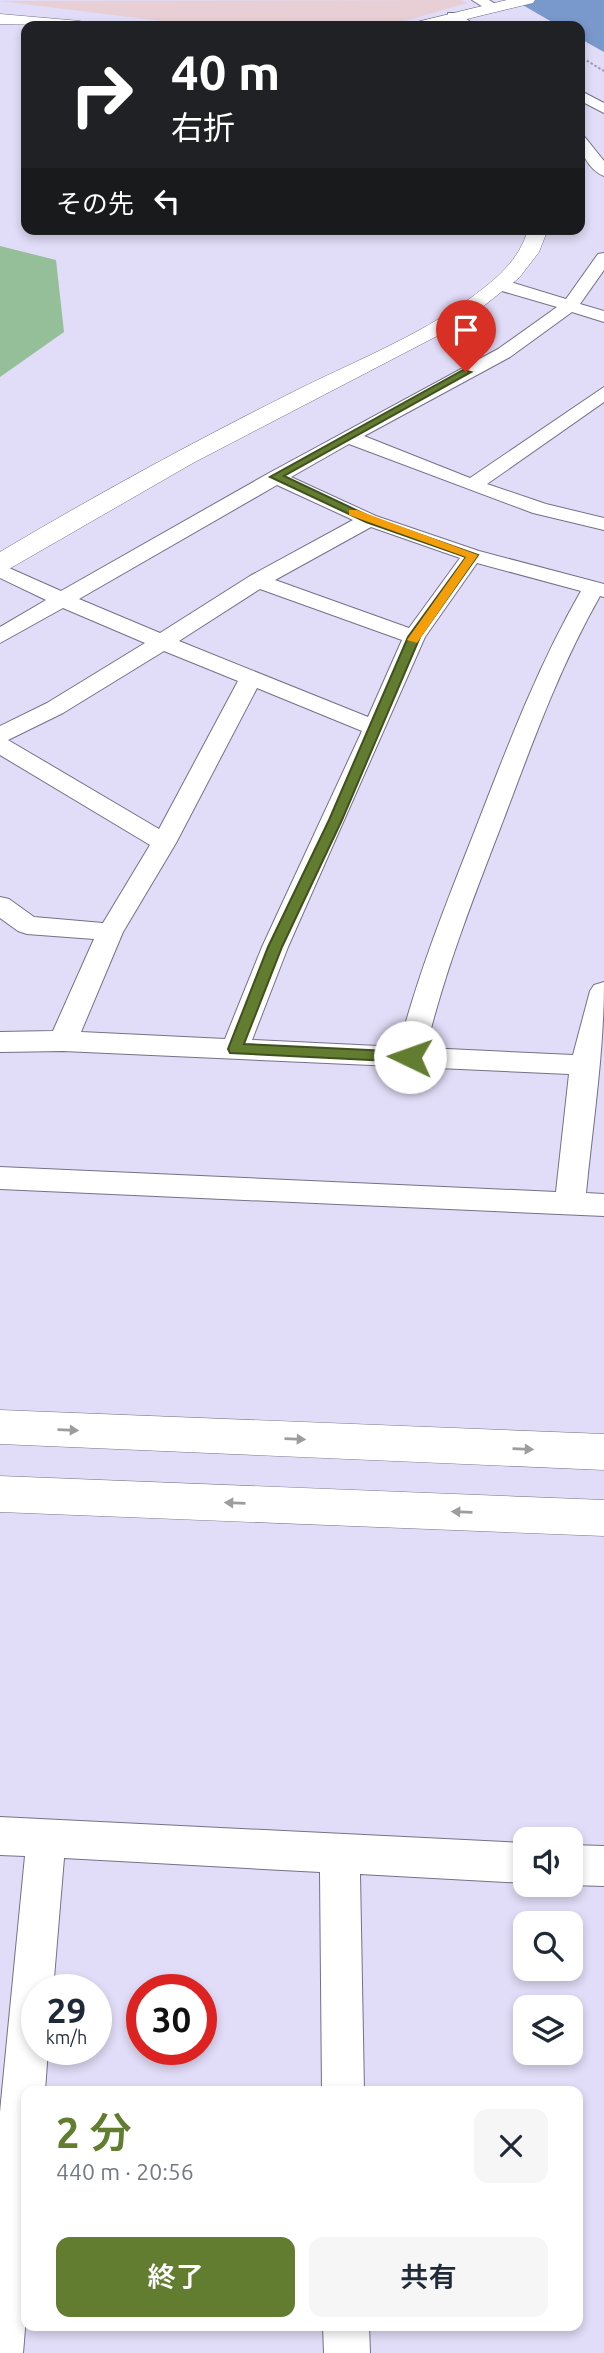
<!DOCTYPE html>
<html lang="ja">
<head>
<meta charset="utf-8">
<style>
  body { margin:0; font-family:Ubuntu,"Noto Sans JP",sans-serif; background:#f6f6f7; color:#1f2937; height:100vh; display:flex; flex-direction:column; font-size:26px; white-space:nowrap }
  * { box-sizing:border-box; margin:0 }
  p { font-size:23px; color:#747a83 }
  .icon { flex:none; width:38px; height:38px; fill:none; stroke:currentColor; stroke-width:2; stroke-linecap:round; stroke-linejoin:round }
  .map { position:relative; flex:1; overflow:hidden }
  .details { position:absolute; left:21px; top:2086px; width:562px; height:245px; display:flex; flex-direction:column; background:#fff; border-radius:14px; box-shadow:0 4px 10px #0003 }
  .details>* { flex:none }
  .hud { position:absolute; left:21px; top:21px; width:564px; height:214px; border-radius:14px; box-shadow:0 4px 10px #0003; background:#202124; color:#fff; overflow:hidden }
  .buttons { position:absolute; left:513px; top:1827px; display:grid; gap:14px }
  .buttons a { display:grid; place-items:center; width:70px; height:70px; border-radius:14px; background:#fff; box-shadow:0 4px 10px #0003; font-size:35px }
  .speed { position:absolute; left:21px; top:1974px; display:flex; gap:14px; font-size:35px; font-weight:700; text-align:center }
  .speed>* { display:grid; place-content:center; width:91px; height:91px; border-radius:50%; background:#fff; box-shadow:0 4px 10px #0003; line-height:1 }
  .speed small { font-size:18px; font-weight:400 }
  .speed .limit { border:10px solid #d22; background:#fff; color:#111 }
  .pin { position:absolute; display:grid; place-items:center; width:60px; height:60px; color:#fff; margin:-72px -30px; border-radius:50% 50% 50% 0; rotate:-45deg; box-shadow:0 0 7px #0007 }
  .pin .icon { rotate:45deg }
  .me { position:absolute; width:77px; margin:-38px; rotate:273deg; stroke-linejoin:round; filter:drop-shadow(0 0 5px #0008) }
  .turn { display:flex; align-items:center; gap:24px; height:147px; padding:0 35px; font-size:32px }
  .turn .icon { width:91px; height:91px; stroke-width:2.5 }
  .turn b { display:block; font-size:49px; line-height:60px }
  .then { display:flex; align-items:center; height:66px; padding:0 35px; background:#0003; gap:14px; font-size:26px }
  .round { display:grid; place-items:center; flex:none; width:74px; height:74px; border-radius:14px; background:#f6f6f7 }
  .headline { display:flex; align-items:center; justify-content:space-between; height:119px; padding:0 35px }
  h1 { font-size:42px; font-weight:600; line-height:52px; color:#627c30 }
  .primary-button { display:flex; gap:14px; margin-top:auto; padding:14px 35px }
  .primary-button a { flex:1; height:80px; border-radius:14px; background:#627c30; color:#fff; font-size:28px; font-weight:600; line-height:80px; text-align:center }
  .primary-button a+a { background:#f6f6f7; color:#1f2937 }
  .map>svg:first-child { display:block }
</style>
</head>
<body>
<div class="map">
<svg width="604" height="2353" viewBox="0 0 604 2353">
  <rect width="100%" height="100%" fill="#e1dcf7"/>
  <polygon fill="#e8cfd5" points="461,0 468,3 387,26 201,26 0,1"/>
  <polygon fill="#94bf98" points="0,246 56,260 64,332 0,377"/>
  <polygon fill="#7998cb" points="514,0 604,0 604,52 579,38 579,26 559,26"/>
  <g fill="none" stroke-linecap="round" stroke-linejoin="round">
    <g stroke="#757189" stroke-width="2">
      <g id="minor">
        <polygon points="472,0 489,0 500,7 488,10"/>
        <polygon points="448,13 458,13 476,26 460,26 448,19"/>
        <polygon points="579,90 604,103 604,113 579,100"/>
        <path d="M579,135L584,136L604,161V176C588,170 579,150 579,135Z"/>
        <path d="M604,253V270L580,304L604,311V322L572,312L510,357L364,436L470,478L604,387V402L487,484L546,504L604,518V530L533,513L349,444L291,477L376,516L479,551L604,584V597L600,596C559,668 532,744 503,821C474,896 445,970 426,1048L573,1055L590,991L594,985L604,982C604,1052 593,1122 586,1193L604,1194V1216L0,1189V1167L556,1192L569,1074L63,1051L0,1052V1032L53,1031L94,939L27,934L18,931L0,918V897L9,899L34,917L103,923L150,845L0,755V726L47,703L145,643L63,608L0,643V627L46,600L0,578V564L61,591L269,473L498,349L557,307L495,289L492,285L495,281H507L566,299L598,254ZM277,485L353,520L250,576L160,633L79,599ZM371,527L460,558L409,628L275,580ZM477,563L581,591C538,666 508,745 477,825C448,899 419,970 399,1047L252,1040L288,947L425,637ZM260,589L402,640L368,717L179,641ZM164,651L238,681L159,829L8,740L63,713ZM257,688L362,731L262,947L225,1039L81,1032L123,932L176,843Z"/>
        <polygon points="0,1817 525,1843 525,1883 360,1874 364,2091 322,2091 320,1872 64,1858 53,1990 37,1990 37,2049 48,2049 45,2091 26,2091 26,2317 23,2353 0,2353 0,2112 25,1856 0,1855"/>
        <polygon points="570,1845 604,1846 604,1886 570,1885"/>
        <polygon points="323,2326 369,2326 370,2353 324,2353"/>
      </g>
    </g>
    <g stroke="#757189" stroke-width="1">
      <g id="tertiary">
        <polygon points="507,0 535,0 533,3 438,26 411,26 413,23"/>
        <polygon points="0,14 80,21 88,26 0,24"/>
        <path d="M528,229H548L539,252L519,278L462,323L193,463L9,569L0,571V552C94,496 191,443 289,394C350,363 416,338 472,297C496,279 520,260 528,229Z"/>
        <polygon points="0,1410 604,1434 604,1470 0,1444"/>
        <polygon points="0,1476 604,1500 604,1536 0,1512"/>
      </g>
    </g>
    <polyline stroke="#9e9bb0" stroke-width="2" stroke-dasharray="2.5 2" stroke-linecap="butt" points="579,56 604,71"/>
    <use href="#minor" fill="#fff" fill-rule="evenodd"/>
    <use href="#tertiary" fill="#fff" fill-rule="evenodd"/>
  </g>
  <defs><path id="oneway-solid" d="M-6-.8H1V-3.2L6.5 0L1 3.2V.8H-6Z" transform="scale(1.75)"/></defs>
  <g fill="#9d9da0">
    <use href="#oneway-solid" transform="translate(68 1430) rotate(2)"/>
    <use href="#oneway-solid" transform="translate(295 1439) rotate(2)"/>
    <use href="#oneway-solid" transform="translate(523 1449) rotate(2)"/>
    <use href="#oneway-solid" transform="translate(235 1503) rotate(-178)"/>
    <use href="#oneway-solid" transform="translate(462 1512) rotate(-178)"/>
  </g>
  <polygon fill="#627c30" stroke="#40511f" stroke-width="2" points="463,370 471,372 284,476 373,518 478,555 420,637 342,820 282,947 244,1044 410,1052 417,1057 410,1062 230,1053 228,1049 268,947 329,820 408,637 466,557 366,522 270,477"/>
  <polygon fill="#f59e0b" points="349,510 357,510 478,555 417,643 407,640 466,557 349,515"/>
</svg>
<div class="buttons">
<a><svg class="icon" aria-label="sound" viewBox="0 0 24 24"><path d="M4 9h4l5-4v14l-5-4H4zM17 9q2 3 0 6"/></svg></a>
<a><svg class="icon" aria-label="search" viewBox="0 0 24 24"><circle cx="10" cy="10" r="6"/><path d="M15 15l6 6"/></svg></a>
<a><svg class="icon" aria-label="layers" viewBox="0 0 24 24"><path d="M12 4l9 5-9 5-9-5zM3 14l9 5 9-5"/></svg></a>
</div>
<div class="speed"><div>29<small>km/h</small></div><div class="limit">30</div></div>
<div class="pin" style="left:466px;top:372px;background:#d93025"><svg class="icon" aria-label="arrive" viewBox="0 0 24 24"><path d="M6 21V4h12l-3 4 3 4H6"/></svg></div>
<svg class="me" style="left:410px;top:1057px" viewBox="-20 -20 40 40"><circle r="19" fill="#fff"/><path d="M0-13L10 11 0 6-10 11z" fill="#627c30"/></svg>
<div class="hud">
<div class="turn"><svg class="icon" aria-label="right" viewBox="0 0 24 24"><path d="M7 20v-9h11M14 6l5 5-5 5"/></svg><div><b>40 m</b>右折</div></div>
<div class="then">その先<svg class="icon" aria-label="left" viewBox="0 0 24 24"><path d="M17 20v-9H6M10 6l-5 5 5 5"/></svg></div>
</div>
<section class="details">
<div class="headline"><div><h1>2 分</h1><p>440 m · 20:56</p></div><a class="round"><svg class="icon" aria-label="close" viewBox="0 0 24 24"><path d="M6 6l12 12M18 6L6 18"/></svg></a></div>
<div class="primary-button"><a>終了</a><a>共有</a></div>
</section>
</div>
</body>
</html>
